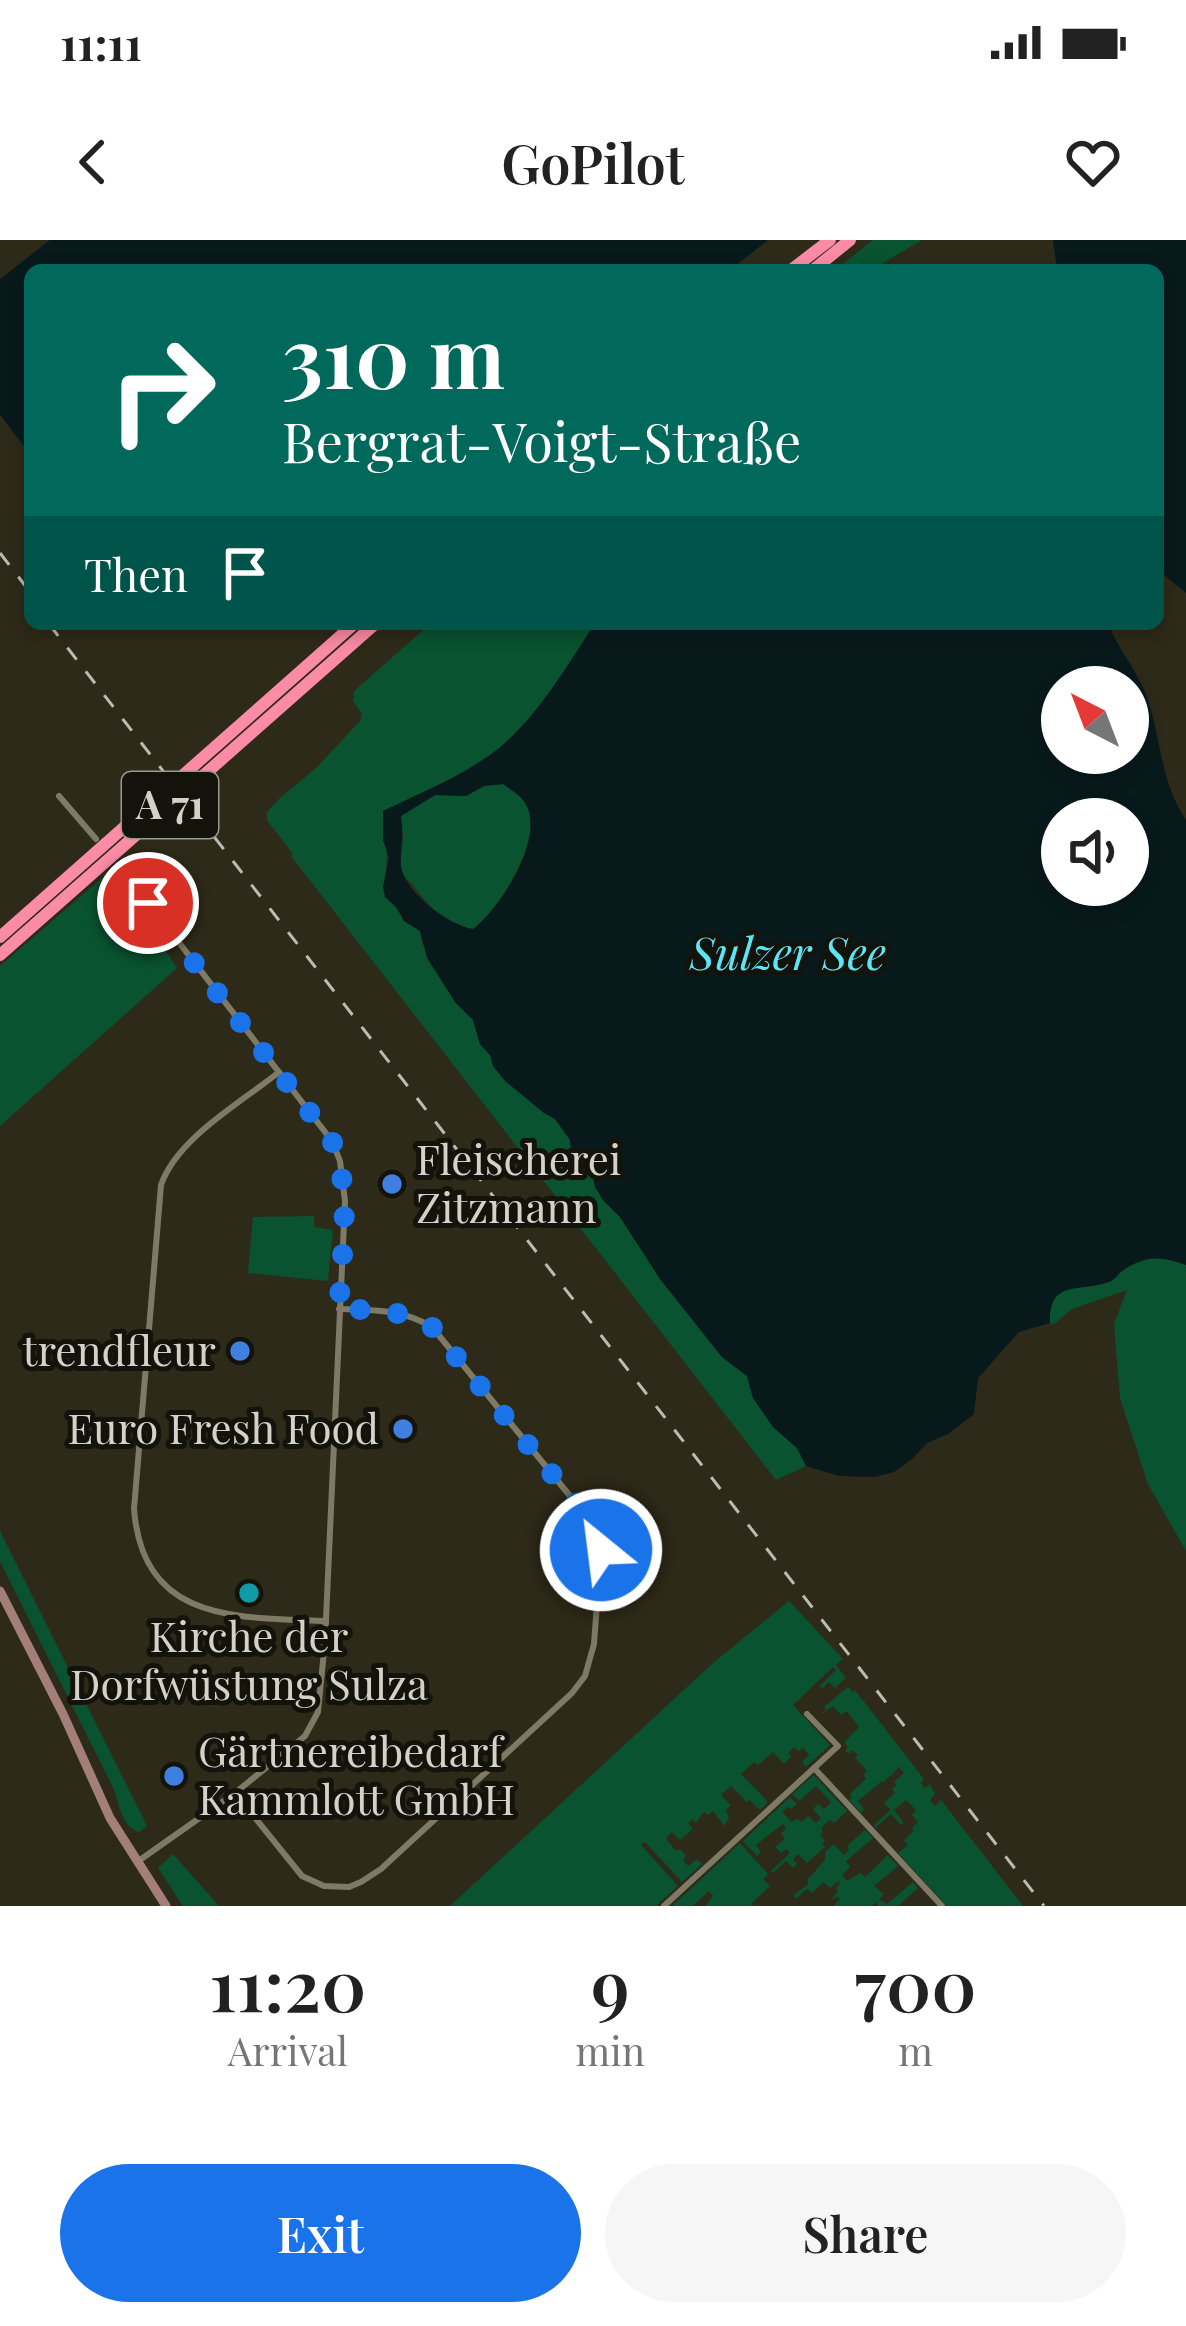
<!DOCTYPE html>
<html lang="en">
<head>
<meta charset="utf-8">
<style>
  body { margin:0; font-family:"Playfair Display",serif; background:#f6f6f6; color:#222; height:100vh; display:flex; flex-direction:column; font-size:45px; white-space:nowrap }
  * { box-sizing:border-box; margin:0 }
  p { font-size:39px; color:#767676 }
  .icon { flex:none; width:66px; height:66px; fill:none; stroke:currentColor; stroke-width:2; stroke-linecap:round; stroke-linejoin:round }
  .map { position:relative; height:1666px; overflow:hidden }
  .side { display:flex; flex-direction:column; background:#fff; flex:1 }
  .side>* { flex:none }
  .top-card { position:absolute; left:24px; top:24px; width:1140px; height:366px; border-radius:18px; box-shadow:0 6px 18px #0003; background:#00695c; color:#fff; overflow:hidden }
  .needle { width:78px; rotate:318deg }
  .fabs { position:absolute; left:1041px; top:426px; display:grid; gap:24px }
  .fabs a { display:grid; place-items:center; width:108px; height:108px; border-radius:50%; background:#fff; box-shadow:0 6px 18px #0003; font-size:60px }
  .pin { position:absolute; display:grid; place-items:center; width:102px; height:102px; color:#fff; margin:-51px; border:6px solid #fff; border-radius:50%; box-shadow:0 3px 12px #0007 }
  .me { position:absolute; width:132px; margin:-66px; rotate:331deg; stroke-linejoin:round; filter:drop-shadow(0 0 9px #0008) }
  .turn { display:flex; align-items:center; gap:42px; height:252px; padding:0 60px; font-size:54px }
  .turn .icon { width:156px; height:156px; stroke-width:2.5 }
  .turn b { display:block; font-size:84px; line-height:102px }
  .then { display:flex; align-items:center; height:114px; padding:0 60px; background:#0003; gap:24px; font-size:45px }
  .eta { display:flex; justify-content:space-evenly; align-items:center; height:204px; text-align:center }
  .eta b { font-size:72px; font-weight:600; line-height:84px }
  .cta { display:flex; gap:24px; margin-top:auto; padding:24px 60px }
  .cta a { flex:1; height:138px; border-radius:72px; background:#1a73e8; color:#fff; font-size:48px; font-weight:600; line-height:138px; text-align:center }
  .cta a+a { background:#f6f6f6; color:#222 }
  .status { display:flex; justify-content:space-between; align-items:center; height:84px; padding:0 60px; background:#fff; direction:ltr }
  .status svg { height:33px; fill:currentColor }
  header { display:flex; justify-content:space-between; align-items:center; height:156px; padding:0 60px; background:#fff; font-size:54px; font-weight:600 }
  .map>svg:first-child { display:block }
</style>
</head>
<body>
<div class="status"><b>11:11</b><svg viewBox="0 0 49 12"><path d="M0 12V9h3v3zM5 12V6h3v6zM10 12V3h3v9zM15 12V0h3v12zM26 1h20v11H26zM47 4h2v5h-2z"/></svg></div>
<header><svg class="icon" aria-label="back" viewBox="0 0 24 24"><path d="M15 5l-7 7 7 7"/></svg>GoPilot<svg class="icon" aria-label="heart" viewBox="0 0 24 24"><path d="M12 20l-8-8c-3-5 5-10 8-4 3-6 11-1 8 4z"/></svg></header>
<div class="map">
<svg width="1186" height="1666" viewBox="0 0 1186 1666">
  <rect width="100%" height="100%" fill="#2e2a19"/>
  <g fill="#095330">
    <polygon points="873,0 922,0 871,30 835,30"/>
    <path d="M430,384H595C567,425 542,470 505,503C471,533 425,551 384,571C387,597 389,621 383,647L404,681L420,691L422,702L455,762L473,780L480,804L532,862L544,873L555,879L570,900L572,920L593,936L595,947L603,960L620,977L660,1039L722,1117L747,1136L753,1158L773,1187L797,1208L806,1226L776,1240L291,616L293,614L267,580V572L279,559L317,527L360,481L362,474L353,461L354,451Z"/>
    <path d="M503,544C509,549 521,556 525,562C547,596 499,669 473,689C443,684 429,666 412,644C406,638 403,637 401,628C399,612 407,597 400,581L401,576L435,555L466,556L484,546Z"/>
    <polygon points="110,631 117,639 119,649 126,650 177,728 0,886 0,726"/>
    <polygon points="314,976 314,987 333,990 328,1041 248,1033 253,977"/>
    <path d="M1149,1018H1167L1186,1025V1311L1148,1244L1120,1158L1114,1084L1127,1050L1072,1069L1054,1084L1050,1083C1049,1039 1078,1052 1106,1043C1115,1040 1115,1037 1122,1031C1130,1025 1140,1022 1149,1018Z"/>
    <path d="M0,1291L147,1586L139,1592C122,1587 119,1564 114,1549L0,1321Z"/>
    <polygon points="789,1361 843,1419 836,1425 846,1438 835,1448 829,1442 822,1449 820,1446 836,1430 833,1427 793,1465 830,1505 806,1527 802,1522 809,1515 803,1508 799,1511 794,1507 788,1513 791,1517 784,1524 773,1512 758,1525 754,1522 741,1534 768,1562 760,1570 750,1560 747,1562 731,1546 721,1555 731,1565 726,1570 729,1578 724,1586 713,1571 708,1575 704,1572 696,1583 693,1579 688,1583 693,1589 680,1600 672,1592 666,1598 675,1610 681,1610 686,1616 683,1620 688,1626 697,1619 702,1624 682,1642 645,1602 641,1605 678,1646 656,1666 450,1666 713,1423"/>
    <polygon points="848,1447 853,1452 855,1450 924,1539 921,1543 925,1548 930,1544 935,1554 930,1560 935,1566 941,1560 1023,1666 947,1666 898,1613 908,1605 904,1600 914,1591 912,1588 918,1582 912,1575 916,1570 906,1560 894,1570 904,1583 901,1585 891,1574 876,1587 874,1585 890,1570 884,1563 895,1553 892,1549 897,1545 894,1542 904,1533 899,1527 884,1542 882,1541 858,1561 864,1569 861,1573 849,1560 852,1557 850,1554 866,1539 863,1535 867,1531 855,1518 858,1515 853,1510 848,1514 845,1510 848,1507 844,1502 859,1487 847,1471 841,1475 833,1466 818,1477 826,1470 824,1467"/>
    <polygon points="814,1535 847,1571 834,1583 830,1580 821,1588 823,1592 820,1595 825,1601 822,1603 825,1607 807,1623 798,1614 793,1619 797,1624 793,1628 786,1621 773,1633 771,1631 790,1613 786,1609 781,1613 775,1607 785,1599 781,1594 786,1588 783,1584 756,1605 761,1612 757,1616 743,1601 790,1557 797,1564 791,1569 788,1567 782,1572 792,1582 797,1579 802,1582 808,1576 816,1583 821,1578 813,1569 818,1564 824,1569 831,1562 816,1546 799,1561 792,1554"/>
    <polygon points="865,1590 873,1598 846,1621 850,1627 842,1635 847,1641 860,1633 865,1637 888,1615 898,1626 874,1646 884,1654 879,1660 887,1664 913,1642 918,1648 898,1666 878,1666 876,1662 872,1666 833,1666 840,1659 837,1657 831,1660 838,1651 836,1648 840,1644 838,1641 830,1648 824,1642 812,1653 807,1649 796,1659 793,1655 809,1644 807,1640 825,1620 825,1612 834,1604 844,1615 849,1610 847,1606"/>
    <polygon points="740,1603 768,1634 763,1639 770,1646 752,1663 753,1666 705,1666 713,1656 709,1651 693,1666 672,1666"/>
    <polygon points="173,1614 219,1666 183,1666 158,1628"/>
  </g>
  <g fill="#08191c" fill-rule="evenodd">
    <polygon points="50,0 768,0 730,30 30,30 30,214 0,175 0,39"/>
    <polygon points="1053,0 1186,0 1186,353 1158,330 1158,30 1057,30"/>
    <path d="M595,384H1108C1118,408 1135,428 1145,452C1161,494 1160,542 1186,580V1025C1162,1016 1143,1015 1121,1032C1115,1038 1114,1041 1105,1043C1077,1052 1049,1040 1050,1083L1019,1092L978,1138L974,1174L948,1194L927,1203L912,1219L894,1232L875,1237L839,1236L806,1226L797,1208L773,1187L753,1158L747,1136L722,1117L660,1039L620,977L603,960L595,947L593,936L572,920L570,900L555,879L544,873L505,841L493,826L490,815L480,804L473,780L455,762L427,718L420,691L404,681L398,669L385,657L383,647L389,618L383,600V571C424,551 471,533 505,503C542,470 567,425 595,384ZM1128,447V513H1062V447ZM503,544C510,549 521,555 525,563C547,597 500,669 473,689C448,685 403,651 401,625C400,608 404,592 401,576L435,555L466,556L484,546ZM1128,579V645H1062V579Z"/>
  </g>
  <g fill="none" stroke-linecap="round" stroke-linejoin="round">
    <g stroke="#7e7a66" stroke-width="6">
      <polyline points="59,556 96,599"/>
      <polyline points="120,626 332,901 340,921 345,961 325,1401 318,1472 305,1496 235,1553 137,1622"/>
      <path d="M279,832C242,862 177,898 161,945L134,1269C143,1384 238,1377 326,1381"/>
      <polyline points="814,1528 942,1666"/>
      <path d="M235,1553L302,1636L324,1646L349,1647L361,1642L381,1629L572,1453L585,1436L594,1404L601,1310L596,1291L588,1278L432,1087C402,1069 373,1070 339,1069"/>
      <polyline points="664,1666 838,1506 807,1474"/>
    </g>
    <polyline stroke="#a47f79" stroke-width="9" points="0,1351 63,1474 110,1578 166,1666"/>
    <g stroke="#fc8ba5" stroke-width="12">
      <polyline points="791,30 830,0"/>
      <polyline points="813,30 850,0"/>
      <polyline points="0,697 354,384"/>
      <polyline points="0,715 375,384"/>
    </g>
    <g stroke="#bdbbaf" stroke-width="3" stroke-dasharray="15 15" stroke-linecap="butt">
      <polyline points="0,313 30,352"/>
      <polyline points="49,384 1044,1666"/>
    </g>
  </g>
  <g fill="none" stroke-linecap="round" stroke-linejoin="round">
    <path stroke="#1a73e8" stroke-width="21" stroke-dasharray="0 37.8" d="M148,663L332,901C353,953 341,1013 339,1069C373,1070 402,1069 432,1087L588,1278L596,1291L601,1310"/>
  </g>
  <g fill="#3f7fe0" stroke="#14130b" stroke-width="4.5">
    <circle cx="392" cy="944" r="12"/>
    <circle cx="240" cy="1111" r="12"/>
    <circle cx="403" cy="1189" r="12"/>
    <circle cx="174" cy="1536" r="12"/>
  </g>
  <circle fill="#0f9aa8" stroke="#14130b" stroke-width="4.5" cx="249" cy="1353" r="12"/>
  <g text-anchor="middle" stroke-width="10" stroke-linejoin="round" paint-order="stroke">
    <rect fill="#14130b" stroke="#9a998f" stroke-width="3" x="122" y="532" width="96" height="66" rx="9"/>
    <g font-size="39" font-weight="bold" fill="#d4d2c7">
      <text x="170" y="579">A 71</text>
    </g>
    <g font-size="42" fill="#d4d2c7" stroke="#14130b" text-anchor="start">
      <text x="416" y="935">Fleischerei<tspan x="416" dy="48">Zitzmann</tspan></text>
      <text x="216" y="1126" text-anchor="end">trendfleur</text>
      <text x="379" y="1204" text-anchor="end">Euro Fresh Food</text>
      <text x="249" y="1412" text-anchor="middle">Kirche der<tspan x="249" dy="48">Dorfwüstung Sulza</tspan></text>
      <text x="198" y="1527">Gärtnereibedarf<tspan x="198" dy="48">Kammlott GmbH</tspan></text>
    </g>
    <g font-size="45" font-style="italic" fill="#5be6f6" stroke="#14130b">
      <text x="788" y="730">Sulzer See</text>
    </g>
  </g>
</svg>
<div class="fabs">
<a><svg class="needle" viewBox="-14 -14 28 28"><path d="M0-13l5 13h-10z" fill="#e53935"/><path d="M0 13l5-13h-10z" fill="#767676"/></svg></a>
<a><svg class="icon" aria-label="sound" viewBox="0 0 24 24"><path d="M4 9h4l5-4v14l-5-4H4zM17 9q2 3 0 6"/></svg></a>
</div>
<div class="pin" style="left:148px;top:663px;background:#d93025"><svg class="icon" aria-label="arrive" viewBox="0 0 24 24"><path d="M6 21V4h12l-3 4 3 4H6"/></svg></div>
<svg class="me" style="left:601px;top:1310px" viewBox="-20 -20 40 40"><circle r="17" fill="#1a73e8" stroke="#fff" stroke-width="3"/><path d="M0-11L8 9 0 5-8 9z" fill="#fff"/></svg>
<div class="top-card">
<div class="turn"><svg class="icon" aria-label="right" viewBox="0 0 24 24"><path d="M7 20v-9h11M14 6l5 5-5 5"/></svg><div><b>310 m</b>Bergrat-Voigt-Straße</div></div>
<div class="then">Then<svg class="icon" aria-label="arrive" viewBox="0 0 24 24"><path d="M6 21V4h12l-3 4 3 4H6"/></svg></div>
</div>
</div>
<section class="side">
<div class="eta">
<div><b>11:20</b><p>Arrival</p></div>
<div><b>9</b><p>min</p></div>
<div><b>700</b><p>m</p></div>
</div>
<div class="cta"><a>Exit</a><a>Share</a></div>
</section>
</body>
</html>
